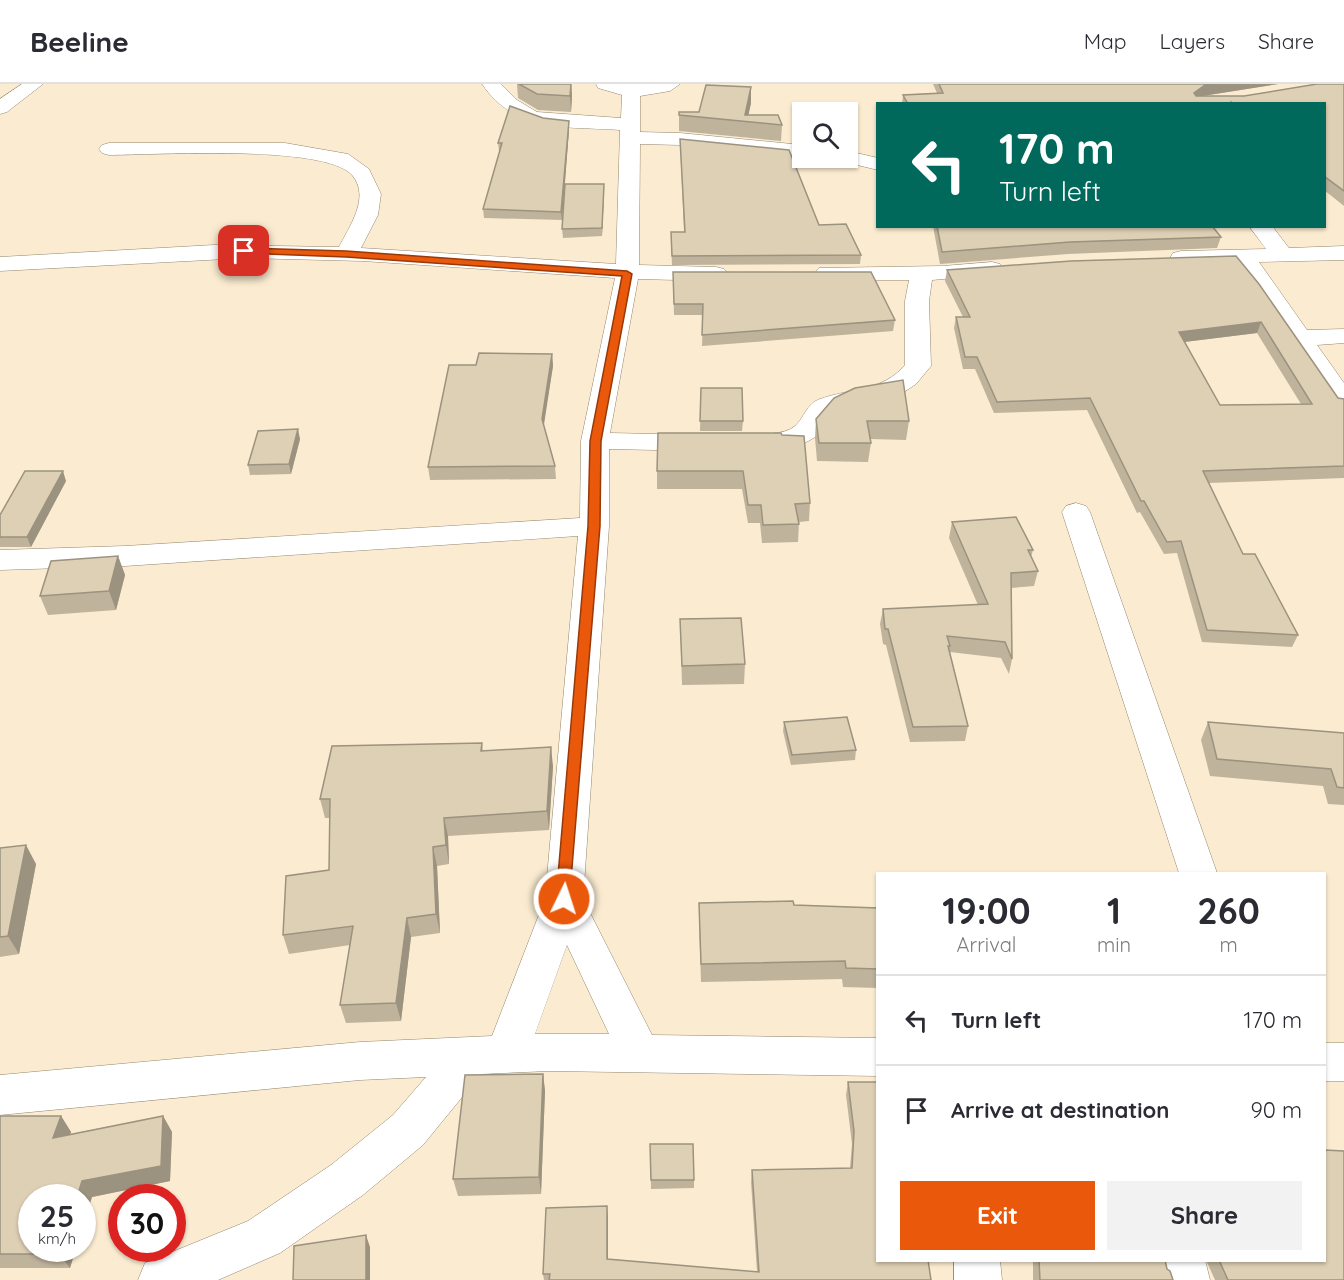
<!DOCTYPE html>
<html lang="en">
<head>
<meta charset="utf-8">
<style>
  body { margin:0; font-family:Quicksand,sans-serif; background:#f2f2f3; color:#2b2b33; height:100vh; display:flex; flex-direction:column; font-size:22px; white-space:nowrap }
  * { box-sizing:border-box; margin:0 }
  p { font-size:20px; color:#7c7c81 }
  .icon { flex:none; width:33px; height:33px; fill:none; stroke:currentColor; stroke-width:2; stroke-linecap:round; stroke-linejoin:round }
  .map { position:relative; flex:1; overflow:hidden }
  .side { position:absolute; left:876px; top:788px; width:450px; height:390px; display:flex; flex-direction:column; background:#fff; border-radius:0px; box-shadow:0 2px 4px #0004 }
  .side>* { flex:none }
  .guide { position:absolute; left:876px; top:18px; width:450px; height:126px; border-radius:0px; box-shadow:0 2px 4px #0004; background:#00695c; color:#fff; overflow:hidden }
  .tools { position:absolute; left:792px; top:18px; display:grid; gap:12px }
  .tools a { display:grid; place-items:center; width:66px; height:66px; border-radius:0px; background:#fff; box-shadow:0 2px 4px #0004; font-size:30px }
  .speed { position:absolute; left:18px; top:1100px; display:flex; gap:12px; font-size:30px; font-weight:700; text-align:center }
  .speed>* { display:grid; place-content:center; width:78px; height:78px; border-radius:50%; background:#fff; box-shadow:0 2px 4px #0004; line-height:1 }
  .speed small { font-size:15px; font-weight:400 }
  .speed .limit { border:9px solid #d22; background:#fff; color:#111 }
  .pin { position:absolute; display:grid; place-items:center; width:51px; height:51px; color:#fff; margin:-26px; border-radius:12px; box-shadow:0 3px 9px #0006 }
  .me { position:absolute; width:66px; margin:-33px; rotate:4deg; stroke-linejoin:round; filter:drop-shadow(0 0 4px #0008) }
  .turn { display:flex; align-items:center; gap:21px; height:126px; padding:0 24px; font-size:27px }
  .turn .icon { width:78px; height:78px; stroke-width:2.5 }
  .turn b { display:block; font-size:42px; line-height:51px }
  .eta { display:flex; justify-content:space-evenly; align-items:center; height:102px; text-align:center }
  .eta b { font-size:36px; font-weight:800; line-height:42px }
  .primary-button { display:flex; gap:12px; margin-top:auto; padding:12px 24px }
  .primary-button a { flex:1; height:69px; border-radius:0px; background:#ea580c; color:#fff; font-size:24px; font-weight:800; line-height:69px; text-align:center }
  .primary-button a+a { background:#f2f2f3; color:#2b2b33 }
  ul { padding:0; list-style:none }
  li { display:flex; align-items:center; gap:18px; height:90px; padding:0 24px; border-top:2px solid #e1e1e2 }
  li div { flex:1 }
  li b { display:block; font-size:22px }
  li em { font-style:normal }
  header { display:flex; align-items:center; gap:36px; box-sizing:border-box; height:84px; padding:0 30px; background:#fff; border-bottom:2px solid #e1e1e2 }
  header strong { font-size:28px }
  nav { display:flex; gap:33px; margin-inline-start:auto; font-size:21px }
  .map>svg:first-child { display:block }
</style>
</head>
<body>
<header>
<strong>Beeline</strong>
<nav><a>Map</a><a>Layers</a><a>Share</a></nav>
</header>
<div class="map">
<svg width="1344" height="1196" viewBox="0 0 1344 1196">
  <rect width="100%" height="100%" fill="#fbecd1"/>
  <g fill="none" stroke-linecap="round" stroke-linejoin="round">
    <g stroke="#93866d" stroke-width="1">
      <g id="minor">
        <polygon points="22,0 43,0 7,28 0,30 0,15"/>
        <path d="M482,0H501L517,16L537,28L621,34L622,11L598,4L596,0H680L670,7L640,12V48L680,49L802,61V73L680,61L640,60L639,181L716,183L724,185L728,190L724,195L716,197L638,195L610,349L703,351L713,353L717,359L713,365L703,367L609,365V442L583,815L652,951L878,954V992L549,987L481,990L423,1061L363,1111L280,1169L218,1196H138L145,1179L248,1137L331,1081L393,1031L426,993L360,996L0,1031V991L360,958L492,952L545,815L578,452L125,482L0,486V466L125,462L580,434L581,357L615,194L363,177L245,174L0,187V173L214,161L339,163C349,143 371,113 352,91C324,60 155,71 109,71L102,69L99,65L102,61L109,59H285L348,70L369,85L381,110L378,131L361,164L616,180L620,46C567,42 516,50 482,0ZM567,861L609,950H535Z"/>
        <polygon points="848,67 878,74 878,86 841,77 838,74 848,74"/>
        <polygon points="1249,142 1272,142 1289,164 1344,162 1344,176 1259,178 1307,246 1344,245 1344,259 1317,261 1344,299 1344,326 1335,324 1236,179 1181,181 1173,179 1170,174 1173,169 1181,167 1266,165"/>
        <path d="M992,178L1000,180L1004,185L1000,190L932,196L929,217L931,282L916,300L895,314L836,327L826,334L817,352L803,360L755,366L745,364L741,358L745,352C760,349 784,352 795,342C805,333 806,320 820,315C851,304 882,308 905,281V217L909,196H827L819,194L815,189L819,184L943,182Z"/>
        <polygon points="1076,419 1086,422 1090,428 1217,789 1179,789 1062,428 1066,422"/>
        <rect x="1324" y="959" width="20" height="38"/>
        <polygon points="954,1176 1000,1176 1002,1196 954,1196"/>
        <polygon points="1159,1176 1205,1176 1210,1196 1162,1196"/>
      </g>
    </g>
    <use href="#minor" fill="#fff" fill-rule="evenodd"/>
  </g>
  <g fill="#bfb39c" fill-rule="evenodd">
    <polygon points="517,0 571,0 572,12 571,28 538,26 518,14"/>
    <polygon points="933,0 1278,0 1203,12 1244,12 1344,0 1344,122 1324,106 1324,20 902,20 903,11 937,9"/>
    <polygon points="751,3 751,19 748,31 782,41 781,57 679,47 679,28 699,28"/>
    <polygon points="569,46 562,136 484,134 483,125 500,67 499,67 498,59"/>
    <polygon points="680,55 819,141 861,171 860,180 672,181 671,157 684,148"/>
    <polygon points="604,109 602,152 563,154 562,145"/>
    <polygon points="933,142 1212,142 1221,153 1217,164 1068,170 940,180"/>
    <path d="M1236,172L1338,314L1344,315V394L1208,399L1243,470L1298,551L1292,563L1202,558L1177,469L1164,470L1140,428L1137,429L1087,326L994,329L975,285H963L954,244L956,233H963L945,197L947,186ZM1257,249L1301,320L1220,321L1184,258Z"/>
    <polygon points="673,188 895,236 893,247 702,262 703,231 674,231"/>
    <polygon points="552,270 553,282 543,341 555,382 556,395 430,396 428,383 476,281"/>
    <polygon points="701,304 743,337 742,347 700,347"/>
    <polygon points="816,335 909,337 906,356 870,355 871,359 868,378 817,377 815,354"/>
    <polygon points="781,349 810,419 809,437 799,438 798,458 762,459 760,439 748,439 742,405 657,405 657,387"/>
    <polygon points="300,355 291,390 250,391 248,381"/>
    <polygon points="66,397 31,463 0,463 0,431"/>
    <polygon points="952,438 1033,466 1031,473 1038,487 1034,502 1011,504 1012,575 1009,590 1001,574 950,568 968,642 965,657 910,658 886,561 883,560 880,540 883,525 978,521 949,454"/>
    <polygon points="118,472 125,491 116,526 48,531 40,512"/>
    <polygon points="680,535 745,580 744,600 682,601"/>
    <polygon points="784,638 856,666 855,676 791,681 783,647"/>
    <polygon points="1208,638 1344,649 1344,721 1328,720 1323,702 1210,692 1201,656"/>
    <polygon points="482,659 483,667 553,682 549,746 448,752 449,780 437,782 440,849 411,853 401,937 346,939 340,921 350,861 289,870 283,851 329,786 330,734 325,734 320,715"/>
    <polygon points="0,764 36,780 19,870 0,873"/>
    <polygon points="699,819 878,824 878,904 843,903 842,895 701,898 699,837"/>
    <polygon points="543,990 545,1007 541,1110 458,1112 453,1095"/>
    <polygon points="848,998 931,1196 544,1196 543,1190 608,1134 608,1175 757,1188 751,1098 752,1086 850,1084 852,1060 846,1011"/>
    <polygon points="0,1032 61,1032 71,1048 70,1050 163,1032 172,1048 170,1097 92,1113 70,1184 0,1184"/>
    <polygon points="650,1060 694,1096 694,1104 651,1105"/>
    <polygon points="1033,1176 1165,1176 1167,1185 1173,1196 1033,1196"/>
    <polygon points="1206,1176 1324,1176 1344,1196 1215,1196"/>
  </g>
  <g fill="#9b927f">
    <polygon points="571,0 572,12 571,28 570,12"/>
    <polygon points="1212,0 1278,0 1202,12 1191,20 1194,9 1205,1"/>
    <polygon points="751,3 751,19 747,38 745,31"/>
    <polygon points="569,37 569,46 562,136 561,128"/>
    <polygon points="604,100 604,109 602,152 602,144"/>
    <polygon points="1261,238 1257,249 1176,259 1179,248"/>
    <polygon points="552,270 553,282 543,347 542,335"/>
    <polygon points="298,345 300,355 291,390 289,380"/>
    <polygon points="63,387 66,397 31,463 27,453"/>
    <polygon points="118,472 125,491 116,526 109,507"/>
    <polygon points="551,663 553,682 549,746 547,727"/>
    <polygon points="444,734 448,752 449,780 446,761"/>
    <polygon points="26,761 36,780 19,870 8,852"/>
    <polygon points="433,763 437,782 440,849 436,830"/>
    <polygon points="407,834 411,853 401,937 396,919"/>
    <polygon points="543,990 545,1007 541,1110 539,1093"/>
    <polygon points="61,1032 71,1048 64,1069 53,1054"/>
    <polygon points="163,1032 172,1048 170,1097 92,1113 82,1143 82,1113 77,1113 82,1097"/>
    <polygon points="607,1122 608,1134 608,1187 607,1175"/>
    <polygon points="366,1151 370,1163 370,1196 366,1196"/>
    <polygon points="61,1164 76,1164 70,1184 59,1170"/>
  </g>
  <g fill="#ded0b5" stroke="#9b927f" stroke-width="1.5" fill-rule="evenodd">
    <polygon points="519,0 571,0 570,12 537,10"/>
    <polygon points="939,0 1212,0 1205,1 1194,9 1196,12 1244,12 1317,0 1344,0 1344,107 1324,92 1324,20 1232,20 1231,18 1230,20 908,20 903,11 943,9"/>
    <polygon points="706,1 751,3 745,31 778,31 782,41 679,31 679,28 699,28"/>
    <polygon points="510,22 543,34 569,37 561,128 483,125 502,59 498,59"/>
    <polygon points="680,55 789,66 819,141 846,140 861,171 672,172 671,148 685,148"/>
    <polygon points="565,100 604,100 602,144 562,145"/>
    <polygon points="937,142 1212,142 1221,153 1070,158 942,168"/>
    <path d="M1236,172L1259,200L1338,314L1344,315V382L1203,387L1243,470H1255L1298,551L1207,546L1181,457L1167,458L1144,417H1141L1090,314L997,318L977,273H965L956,233H970L947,186L1071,177ZM1261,238L1312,320L1220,321L1179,248Z"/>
    <polygon points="673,188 871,188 895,236 702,251 703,220 674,220"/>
    <polygon points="479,269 552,270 542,335 555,382 428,383 449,281 476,281"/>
    <polygon points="903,296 909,337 867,337 871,359 819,359 816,335 834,314 855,304"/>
    <polygon points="701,304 742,304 743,337 700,337"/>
    <polygon points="298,345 289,380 248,381 258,347"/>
    <polygon points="658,349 781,349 782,351 804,352 810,419 795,420 799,440 763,441 761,421 748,421 743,387 657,387"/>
    <polygon points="25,387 63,387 27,453 0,453 0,431"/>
    <polygon points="1016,433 1033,466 1028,466 1038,487 1011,489 1012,575 1005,558 947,552 950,562 948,562 968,642 913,643 888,545 885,545 883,525 988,520 952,438"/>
    <polygon points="118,472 109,507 40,512 51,477"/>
    <polygon points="741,534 745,580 682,582 680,535"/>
    <polygon points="847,633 856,666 792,671 784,638"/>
    <polygon points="1208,638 1344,649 1344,704 1337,703 1331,685 1217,675"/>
    <polygon points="482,659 481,667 551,663 547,727 444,734 446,761 433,763 436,830 407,834 396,919 340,921 353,842 283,851 286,792 329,786 330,715 320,715 332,662"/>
    <polygon points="26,761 8,852 0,853 0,764"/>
    <polygon points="793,817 794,821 878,824 878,885 846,884 845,877 701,880 699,819"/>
    <polygon points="543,990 539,1093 453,1095 465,991"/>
    <polygon points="848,998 878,998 878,1176 928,1176 931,1196 549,1196 550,1190 543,1190 546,1124 607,1122 607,1175 759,1188 752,1086 852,1084 854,1047"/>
    <polygon points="0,1032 61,1032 53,1054 163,1032 161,1082 82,1097 77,1113 32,1113 32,1164 61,1164 59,1170 0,1170"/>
    <polygon points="650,1060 693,1060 694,1096 651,1096"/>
    <polygon points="1324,1066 1344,1067 1344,1196 1228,1196 1219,1176 1324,1176"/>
    <polygon points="366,1151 366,1196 293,1196 294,1162"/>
    <polygon points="1039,1176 1165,1176 1167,1185 1170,1187 1173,1196 1040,1196"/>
  </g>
  <polygon fill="#ea580c" stroke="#983908" stroke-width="1.5" points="244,164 346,167 627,187 632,190 601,357 600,442 569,820 558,820 556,815 588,442 590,357 622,192 346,173 240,169 239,167"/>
</svg>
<div class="tools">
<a><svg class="icon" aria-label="search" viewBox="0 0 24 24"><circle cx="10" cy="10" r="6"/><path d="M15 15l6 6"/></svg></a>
</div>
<div class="speed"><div>25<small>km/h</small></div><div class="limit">30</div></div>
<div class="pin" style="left:244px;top:167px;background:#d93025"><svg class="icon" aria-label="arrive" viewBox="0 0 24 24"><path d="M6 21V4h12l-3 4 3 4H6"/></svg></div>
<svg class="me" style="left:564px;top:815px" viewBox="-20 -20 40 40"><circle r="17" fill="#ea580c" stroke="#fff" stroke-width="3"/><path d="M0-11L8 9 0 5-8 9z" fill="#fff"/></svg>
<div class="guide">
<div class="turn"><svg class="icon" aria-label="left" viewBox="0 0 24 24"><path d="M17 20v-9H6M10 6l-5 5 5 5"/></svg><div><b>170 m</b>Turn left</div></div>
</div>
<section class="side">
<div class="eta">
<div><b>19:00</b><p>Arrival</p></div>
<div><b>1</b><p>min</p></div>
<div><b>260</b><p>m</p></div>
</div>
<ul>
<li><svg class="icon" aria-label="left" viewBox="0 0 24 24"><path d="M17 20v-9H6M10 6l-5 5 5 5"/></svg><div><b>Turn left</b></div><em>170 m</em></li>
<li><svg class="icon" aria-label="arrive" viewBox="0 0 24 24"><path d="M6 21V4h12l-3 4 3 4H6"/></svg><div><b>Arrive at destination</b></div><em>90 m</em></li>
</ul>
<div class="primary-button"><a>Exit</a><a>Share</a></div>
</section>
</div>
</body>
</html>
